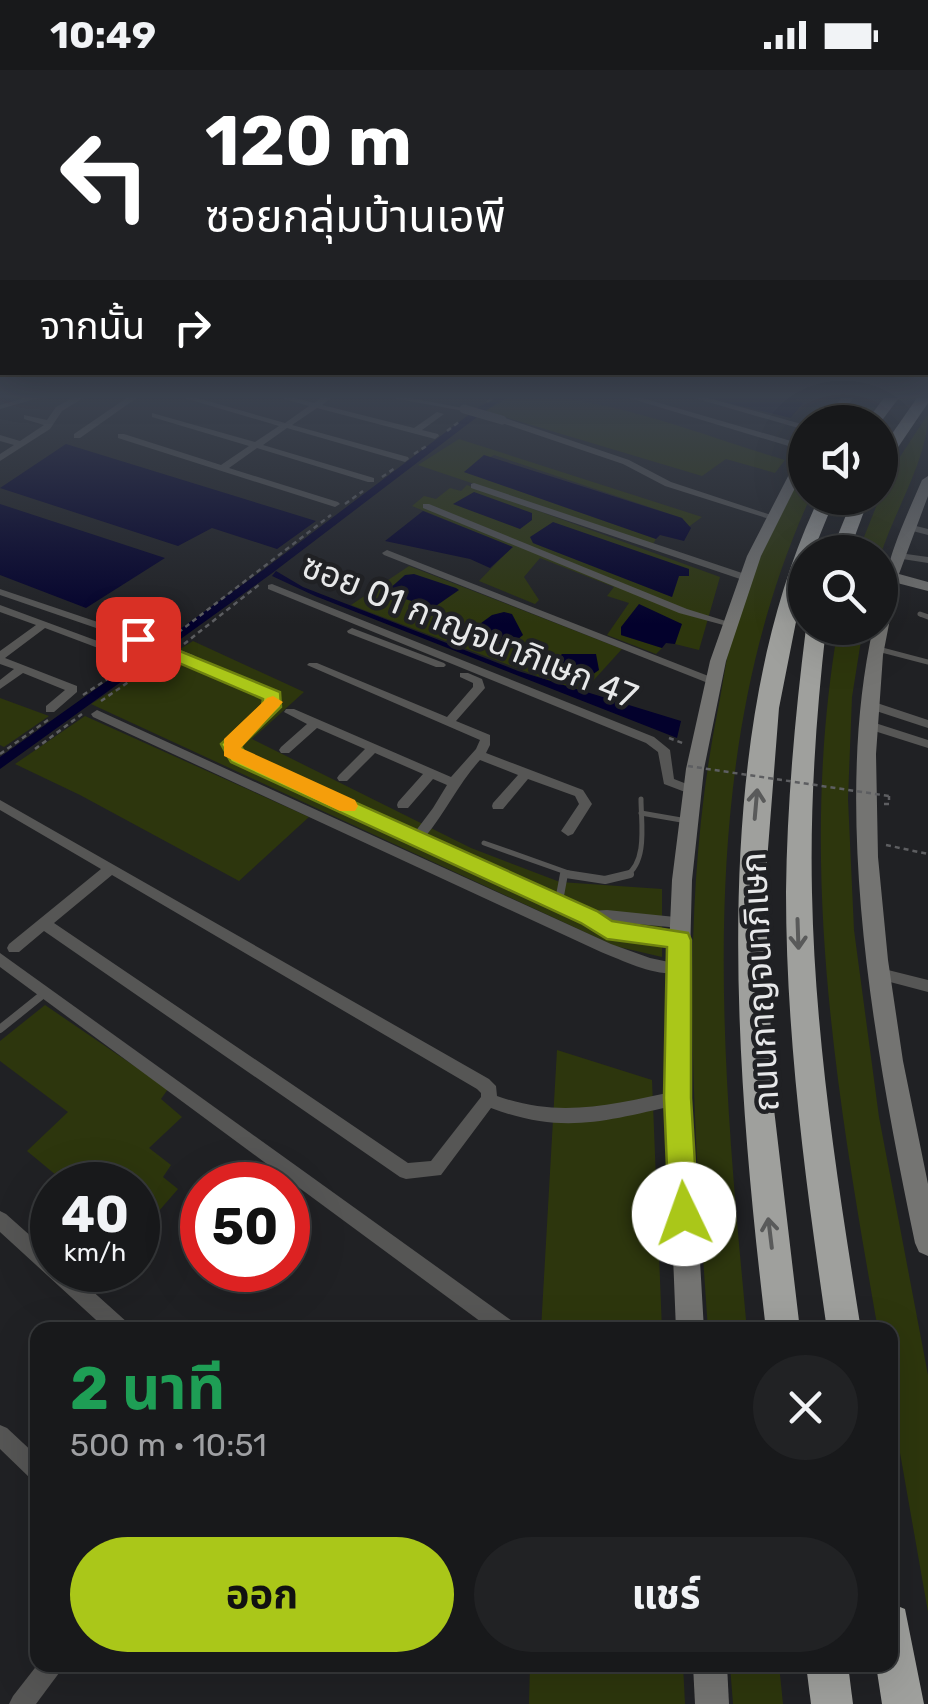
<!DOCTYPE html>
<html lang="th">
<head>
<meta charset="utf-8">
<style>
  body { margin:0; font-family:Rubik,"Noto Sans Thai",sans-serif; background:#212224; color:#f1f3f6; height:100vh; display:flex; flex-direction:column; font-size:38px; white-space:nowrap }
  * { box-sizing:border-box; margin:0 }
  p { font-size:32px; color:#9fa0a3 }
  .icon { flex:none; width:55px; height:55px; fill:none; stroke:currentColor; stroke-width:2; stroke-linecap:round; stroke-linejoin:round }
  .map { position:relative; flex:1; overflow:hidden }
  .sheet { position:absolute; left:30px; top:1252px; width:868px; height:350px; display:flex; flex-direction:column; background:#18191b; border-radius:20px; box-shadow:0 10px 40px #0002,0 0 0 2px #36383a }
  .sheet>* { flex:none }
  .guide { position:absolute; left:0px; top:0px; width:930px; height:305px; box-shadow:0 10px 40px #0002,0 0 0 2px #36383a; background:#202124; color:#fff; overflow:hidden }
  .fabs { position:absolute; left:788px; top:335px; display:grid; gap:20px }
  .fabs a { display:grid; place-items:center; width:110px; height:110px; border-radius:50%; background:#18191b; box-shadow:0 10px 40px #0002,0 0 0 2px #36383a; font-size:50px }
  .speed { position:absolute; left:30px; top:1092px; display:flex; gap:20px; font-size:50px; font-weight:700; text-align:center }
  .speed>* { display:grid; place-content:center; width:130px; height:130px; border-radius:50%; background:#18191b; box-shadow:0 10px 40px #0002,0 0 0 2px #36383a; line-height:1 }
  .speed small { font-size:25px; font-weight:400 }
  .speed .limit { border:15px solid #d22; background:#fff; color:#111 }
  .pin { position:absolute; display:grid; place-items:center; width:85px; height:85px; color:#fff; margin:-42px; border-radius:20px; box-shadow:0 5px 15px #0006 }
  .me { position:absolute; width:110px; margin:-55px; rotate:357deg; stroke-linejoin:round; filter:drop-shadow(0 0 8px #0008) }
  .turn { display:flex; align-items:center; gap:35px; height:210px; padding:0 40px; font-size:45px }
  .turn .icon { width:130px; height:130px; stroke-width:2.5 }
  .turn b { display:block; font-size:70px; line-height:85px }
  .then { display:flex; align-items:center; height:95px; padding:0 40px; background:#0003; gap:20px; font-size:38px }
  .round { display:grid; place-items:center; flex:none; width:105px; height:105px; border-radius:52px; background:#212224 }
  .head { display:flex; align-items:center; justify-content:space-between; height:170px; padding:0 40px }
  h1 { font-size:60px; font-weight:700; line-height:75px; color:#1e9e55 }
  .cta { display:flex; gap:20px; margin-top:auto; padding:20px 40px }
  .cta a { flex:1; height:115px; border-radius:60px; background:#aac719; color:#111; font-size:40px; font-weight:700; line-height:115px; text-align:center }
  .cta a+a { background:#212224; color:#f1f3f6 }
  .status { display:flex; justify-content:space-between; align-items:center; height:70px; padding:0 50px; background:#18191b; direction:ltr }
  .status svg { height:28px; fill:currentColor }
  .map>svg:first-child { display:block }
</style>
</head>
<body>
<div class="status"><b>10:49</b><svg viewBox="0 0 49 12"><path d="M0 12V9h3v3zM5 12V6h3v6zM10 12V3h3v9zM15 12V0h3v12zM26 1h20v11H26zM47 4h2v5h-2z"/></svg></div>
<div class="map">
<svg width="928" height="1634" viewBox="0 0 928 1634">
  <rect width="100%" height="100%" fill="#202124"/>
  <g fill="#2d360d" fill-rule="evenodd">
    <path d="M515,325C606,325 698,364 785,390L775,403L726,389L702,406L485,341Z"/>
    <path d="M928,344C928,389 894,441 880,487V482H858L890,402Z"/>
    <polygon points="459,369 702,447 687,458 682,448 494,385 464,402 656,469 653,474 418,395"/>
    <path d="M805,398V428H810C692,688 721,983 747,1260H708C694,1054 677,843 718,639C724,610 727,578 736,550C754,496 778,447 805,398Z"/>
    <path d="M467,415L720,507L699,580L675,574L681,553L621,565L662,578L656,584L607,565L629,533L607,526L614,517L540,488L524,507L539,530L535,534L479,511L512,477L412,436L424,426L436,429L450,418L461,421ZM533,473L679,505L672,527Z"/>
    <polygon points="409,496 622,579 582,623 351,535"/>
    <path d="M838,558H863L852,627L848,729L854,860L879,1047L928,1305V1542L890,1326V1260H878C837,1026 797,795 838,558Z"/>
    <polygon points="193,571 304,622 252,669 471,778 560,812 662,819 662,887 615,876 91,634"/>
    <polygon points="0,628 49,646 4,677 0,675"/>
    <polygon points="85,646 309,747 239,811 80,725 15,694"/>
    <polygon points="45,935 168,1019 161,1029 182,1047 149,1078 171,1095 163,1107 178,1119 138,1165 138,1115 68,1115 27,1081 68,1042 0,991 0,971"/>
    <polygon points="557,980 652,1010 662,1260 541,1260"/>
    <polygon points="530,1595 683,1595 685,1634 529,1634"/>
    <polygon points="730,1595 779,1595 783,1634 733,1634"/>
  </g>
  <g fill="#03012c">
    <polygon points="710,325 784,325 803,333 791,348 707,328"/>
    <polygon points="66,374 316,451 277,479 212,458 178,476 0,418"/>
    <polygon points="484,385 682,448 691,458 684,471 660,465 656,469 464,402"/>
    <polygon points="474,422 532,443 532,450 520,459 453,434"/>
    <polygon points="0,434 165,488 86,538 0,505"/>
    <polygon points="423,441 513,477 490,498 470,489 385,471"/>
    <polygon points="553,452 689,499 689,506 679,506 672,527 533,473 530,467"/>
    <polygon points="276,501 303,517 518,601 681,651 677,668 315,526 272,506"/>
    <polygon points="414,504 456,518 459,520 433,538 390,524 388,520 405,505"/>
    <polygon points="639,534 682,554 675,574 666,573 662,578 621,565 621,557"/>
    <polygon points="504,542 512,544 523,565 507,578 474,563 473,559 492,545"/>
    <polygon points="562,584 596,584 599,600 586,609 564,603 553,592"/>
  </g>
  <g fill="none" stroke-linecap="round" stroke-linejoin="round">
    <polygon fill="#03012c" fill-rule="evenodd" points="500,325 510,325 485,341 271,504 0,699 0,687 263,500 479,337"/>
    <g stroke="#5d5e61" stroke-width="2.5" stroke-dasharray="5 4" stroke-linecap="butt">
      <polyline points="487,332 498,325"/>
      <polyline points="447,361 460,351"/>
      <polyline points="414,384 428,375"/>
      <polyline points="382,407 395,398"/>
      <polyline points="345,434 363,421"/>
      <polyline points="171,568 331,445"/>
      <polyline points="184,574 260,514"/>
      <polyline points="83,625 143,586"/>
      <polyline points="101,631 156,593"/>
      <polyline points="669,668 685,674"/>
      <polyline points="35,679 82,644"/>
      <polyline points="0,684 48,650"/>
      <polyline points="884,734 889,734 889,726"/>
      <polyline points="886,775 928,784"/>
    </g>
    <g stroke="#565655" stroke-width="5">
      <polyline points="920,544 928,547"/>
      <polyline points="878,579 928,592"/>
      <polyline points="641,743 687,751"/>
      <polyline points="484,773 577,806"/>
      <path d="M626,806C648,791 641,753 641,729"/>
    </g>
    <g stroke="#565655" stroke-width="8">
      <polyline points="566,804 605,810 630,804"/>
      <polyline points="559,831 564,804"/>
      <polyline points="0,959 46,922"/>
    </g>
    <g fill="#565655" fill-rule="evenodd">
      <polygon points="35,325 49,325 0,339 0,335"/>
      <polygon points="78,325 88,325 62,341 50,359 0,391 0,384 14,375 0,371 0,365 20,371 44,355 24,349 24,345 47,350 56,337"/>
      <polygon points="131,325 138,327 80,368 74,368 74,364"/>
      <polygon points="174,325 187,325 285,353 309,336 271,325 285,325 314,333 325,325 335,325 322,335 414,358 437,342 444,344 422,360 438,364 439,366 435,369 317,338 292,355 408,387 409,389 405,392 287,358 263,375 374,408 374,412 368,412 257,378 229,398 338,432 340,434 335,437 118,368 118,364 124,364 221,395 249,376 152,347 152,343 255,372 279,356"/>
      <polygon points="376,325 395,325 468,339 464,341"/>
      <polygon points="619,325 632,325 805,375 805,381"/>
      <polygon points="684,325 697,325 805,355 805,360"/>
      <polygon points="499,348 505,348 629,390 671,412 774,446 766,448 665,416 623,394 499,352"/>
      <polygon points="474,413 748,505 749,507 740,509 471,418 471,414"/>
      <polygon points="423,434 429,434 687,539 732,553 727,556 679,543 423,438"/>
      <polygon points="908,454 928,459 928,465 905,459 905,455"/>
      <polygon points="387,480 716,609 718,611 716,613 708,613 384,485 382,483"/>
      <polygon points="899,483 928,487 928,493 896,488 896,484"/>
      <polygon points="272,514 654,667 670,680 674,709 697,718 699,721 693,725 664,714 658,682 646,673 268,519 268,515"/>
      <polygon points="0,519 142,567 143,569 142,571 134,571 0,525"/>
      <polygon points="0,535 122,580 123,582 122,584 114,584 45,558 5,588 77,616 77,622 54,642 46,642 46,636 65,620 23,603 0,619 0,610 14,599 0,594 0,581 36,555 0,542"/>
      <polygon points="352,558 444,593 446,595 444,597 436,597 348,563 347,561"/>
      <path d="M191,587L280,627L275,640L237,675L243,684L415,762L433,738L447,715L433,709L408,738H398L397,735L398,732L423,704L375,683L347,711H339L337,708L339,705L365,679L317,658L289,683H281L279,680L281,677L307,654L284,642L286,639H294L451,707L476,679L480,670L307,595L309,593H317L447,647L473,617V613L460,607V603H468L482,609L485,618L456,651L490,665V675L486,683L583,720L592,734L573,764L568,766L561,761L579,734L575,726L528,709L503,739H493L492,736L493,733L518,705L480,690C458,714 446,742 425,767L590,841L607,840L685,848L687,852L685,856L680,858L605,851L610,855L679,863L684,865L686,869L684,873L679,875L607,866L584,851L234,690L225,674L266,636L268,629L187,592V588Z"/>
      <polygon points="871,631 928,650 928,658 867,638 865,635"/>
      <path d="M97,640L611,874L650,888L683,895L685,899L683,903C656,907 626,892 601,882L93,647L91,644Z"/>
      <polygon points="869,651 928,670 928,678 865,658 863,655 865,652"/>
      <path d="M0,730L489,1009L496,1016L497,1026C561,1049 613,1034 677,1021L683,1023L685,1028L683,1033L677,1035C605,1051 563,1065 491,1038L441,1105L406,1109L400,1107L44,861L19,882H9L7,878L9,874L101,799L0,740ZM112,805L477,1019L481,1023V1027L431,1091L408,1093L54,853Z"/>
      <polygon points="0,883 515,1253 518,1260 492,1260 0,897"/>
      <polygon points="880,898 928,910 928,922 875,908 873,904 875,900"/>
      <polygon points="0,1141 6,1144 52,1185 52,1200 69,1200 128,1253 131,1260 107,1260 0,1162"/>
      <polygon points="0,1355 7,1358 38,1387 38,1412 31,1409 0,1379"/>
      <polygon points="38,1594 63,1595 59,1603 36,1634 9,1634 13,1626"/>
    </g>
    <g fill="#747472" fill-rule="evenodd">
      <polygon points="844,325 856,325 834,352 822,352"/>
      <polygon points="805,381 805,398 761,486 726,591 704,699 692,810 689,923 691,1036 704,1260 676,1260 667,1036 667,923 672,810 686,699 710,591 747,486 799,385"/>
      <path d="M928,406V426L899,504L928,512V521L897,513L883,585L876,684L878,787L888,890L903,991L928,1114V1186L919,1182L915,1173C876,985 831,747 873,558H880C880,501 900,461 922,410Z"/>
      <polygon points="693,1595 727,1595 729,1634 695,1634"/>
    </g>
    <g fill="#9fa09d" fill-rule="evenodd">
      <polygon points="886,325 901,325 880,353 866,352"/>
      <polygon points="919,325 928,325 928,333 886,395 880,397 880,381"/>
      <path d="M819,428H835L813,482H805V506L779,638L765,817L774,1039L800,1260H766C736,1004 705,667 819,428Z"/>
      <polygon points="853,428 869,428 849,482 831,482"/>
      <path d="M806,558H826C816,646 810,734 812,823C815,970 838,1115 861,1260H827C806,1115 786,969 786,822C787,734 795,646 806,558Z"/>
      <polygon points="890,1533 905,1539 924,1634 882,1634 876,1595 890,1595"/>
      <polygon points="806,1595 848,1595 853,1634 811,1634"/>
    </g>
    <polyline stroke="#5d5e61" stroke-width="2.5" stroke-dasharray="5 4" stroke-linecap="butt" points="688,696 889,726"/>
    <polyline stroke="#565655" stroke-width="9" points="464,339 502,350"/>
    <polyline stroke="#565655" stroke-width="11" points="138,569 191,590"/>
  </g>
  <defs><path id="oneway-shaft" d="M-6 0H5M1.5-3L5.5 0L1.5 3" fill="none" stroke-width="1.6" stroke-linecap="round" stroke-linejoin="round" transform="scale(2.5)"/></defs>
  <g stroke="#595a5a">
    <use href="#oneway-shaft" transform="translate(756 734) rotate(-85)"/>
    <use href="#oneway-shaft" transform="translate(798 864) rotate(88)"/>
    <use href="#oneway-shaft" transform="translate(770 1163) rotate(-97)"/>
  </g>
  <linearGradient id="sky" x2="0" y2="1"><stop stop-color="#121214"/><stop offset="0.59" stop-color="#3c4350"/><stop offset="1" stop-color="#3c4350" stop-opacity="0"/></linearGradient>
  <rect width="928" height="554" fill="url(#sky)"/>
  <polygon fill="#aac719" stroke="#6e8110" stroke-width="2.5" points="138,564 280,622 281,637 241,676 245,683 597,841 612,851 688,863 691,870 691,1028 698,1144 694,1154 684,1158 673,1154 669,1144 664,1028 667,877 607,869 581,853 231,692 221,674 262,635 263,629 132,573 132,565"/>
  <polygon fill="#f59e0b" points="273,626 283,632 241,678 355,730 358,736 355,741 340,741 224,686 224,669 267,628"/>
  <g text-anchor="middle" stroke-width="9" stroke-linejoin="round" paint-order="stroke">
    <g font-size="35" fill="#e7e8e9" stroke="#202124">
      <text transform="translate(470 561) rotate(22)" y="12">ซอย 01 กาญจนาภิเษก 47</text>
      <text transform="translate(760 912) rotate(-93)" y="12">ถนนกาญจนาภิเษก</text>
    </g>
  </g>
</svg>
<div class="fabs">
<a><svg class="icon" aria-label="sound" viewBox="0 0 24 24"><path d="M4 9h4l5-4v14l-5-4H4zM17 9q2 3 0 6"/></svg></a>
<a><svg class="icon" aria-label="search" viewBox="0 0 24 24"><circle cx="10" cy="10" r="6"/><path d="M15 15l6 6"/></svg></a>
</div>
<div class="speed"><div>40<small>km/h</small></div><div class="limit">50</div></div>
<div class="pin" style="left:138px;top:569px;background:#d93025"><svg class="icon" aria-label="arrive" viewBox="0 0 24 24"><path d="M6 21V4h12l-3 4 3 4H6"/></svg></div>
<svg class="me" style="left:684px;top:1144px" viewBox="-20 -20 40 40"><circle r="19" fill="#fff"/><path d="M0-13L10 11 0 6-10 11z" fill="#aac719"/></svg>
<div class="guide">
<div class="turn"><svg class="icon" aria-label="left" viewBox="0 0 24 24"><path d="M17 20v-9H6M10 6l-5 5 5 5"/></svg><div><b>120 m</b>ซอยกลุ่มบ้านเอพี</div></div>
<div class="then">จากนั้น<svg class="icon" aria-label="right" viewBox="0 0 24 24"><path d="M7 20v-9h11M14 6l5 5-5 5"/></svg></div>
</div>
<section class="sheet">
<div class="head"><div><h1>2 นาที</h1><p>500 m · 10:51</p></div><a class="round"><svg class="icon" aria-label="close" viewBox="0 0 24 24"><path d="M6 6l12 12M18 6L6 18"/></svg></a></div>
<div class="cta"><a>ออก</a><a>แชร์</a></div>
</section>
</div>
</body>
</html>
